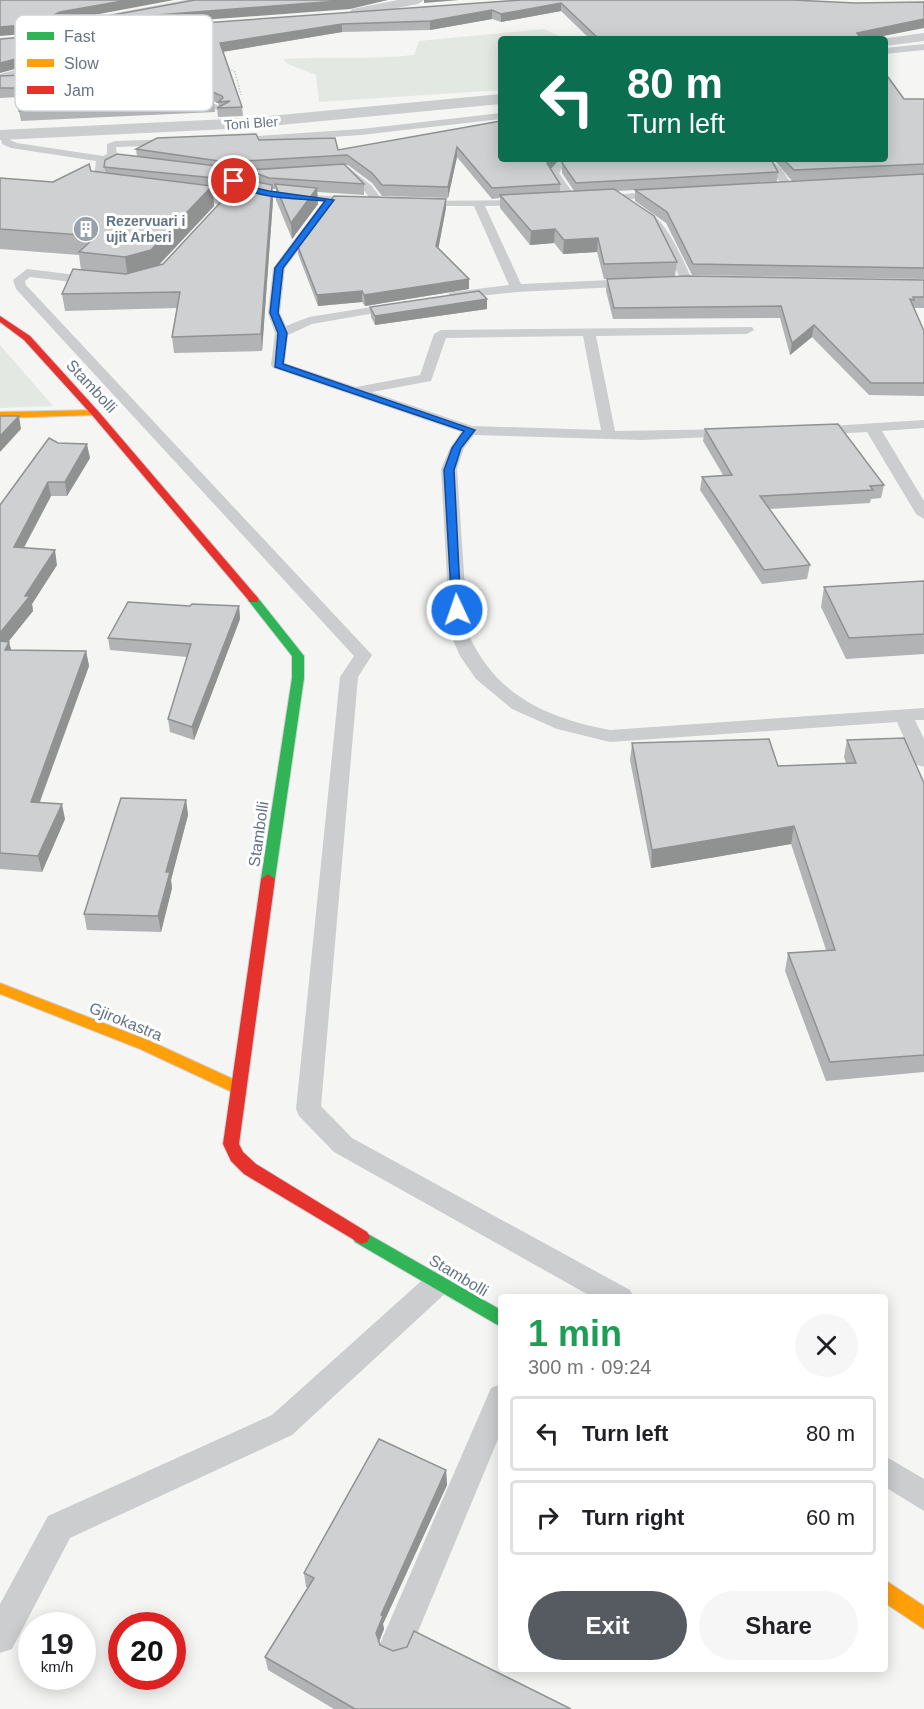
<!DOCTYPE html>
<html lang="en">
<head>
<meta charset="utf-8">
<style>
  body { margin:0; font-family:Helvetica,sans-serif; background:#f6f6f6; color:#202124; height:100vh; display:flex; flex-direction:column; font-size:22px; white-space:nowrap }
  * { box-sizing:border-box; margin:0 }
  p { font-size:20px; color:#757577 }
  .icon { flex:none; width:33px; height:33px; fill:none; stroke:currentColor; stroke-width:2; stroke-linecap:round; stroke-linejoin:round }
  .map { position:relative; flex:1; overflow:hidden }
  .details { position:absolute; left:498px; top:1294px; width:390px; height:378px; display:flex; flex-direction:column; background:#fff; border-radius:6px; box-shadow:0 3px 15px #0003 }
  .details>* { flex:none }
  .guide { position:absolute; left:498px; top:36px; width:390px; height:126px; border-radius:6px; box-shadow:0 3px 15px #0003; background:#0b6e4f; color:#fff; overflow:hidden }
  .speed { position:absolute; left:18px; top:1612px; display:flex; gap:12px; font-size:30px; font-weight:700; text-align:center }
  .speed>* { display:grid; place-content:center; width:78px; height:78px; border-radius:50%; background:#fff; box-shadow:0 3px 15px #0003; line-height:1 }
  .speed small { font-size:15px; font-weight:400 }
  .speed .limit { border:9px solid #d22; background:#fff; color:#111 }
  .pin { position:absolute; display:grid; place-items:center; width:51px; height:51px; color:#fff; margin:-26px; border:3px solid #fff; border-radius:50%; box-shadow:0 2px 6px #0007 }
  .me { position:absolute; width:66px; margin:-33px; rotate:357deg; stroke-linejoin:round; filter:drop-shadow(0 0 4px #0008) }
  .turn { display:flex; align-items:center; gap:21px; height:126px; padding:0 30px; font-size:27px }
  .turn .icon { width:78px; height:78px; stroke-width:2.5 }
  .turn b { display:block; font-size:42px; line-height:51px }
  .round { display:grid; place-items:center; flex:none; width:63px; height:63px; border-radius:32px; background:#f6f6f6 }
  .summary { display:flex; align-items:center; justify-content:space-between; height:102px; padding:0 30px }
  h1 { font-size:36px; font-weight:700; line-height:45px; color:#1e9e55 }
  .primary-button { display:flex; gap:12px; margin-top:auto; padding:12px 30px }
  .primary-button a { flex:1; height:69px; border-radius:36px; background:#565b61; color:#fff; font-size:24px; font-weight:700; line-height:69px; text-align:center }
  .primary-button a+a { background:#f6f6f6; color:#202124 }
  ul { padding:0; list-style:none }
  li { display:flex; align-items:center; gap:18px; height:75px; margin:0 12px 9px; padding:0 18px; border:3px solid #e0e0e0; border-radius:6px }
  li div { flex:1 }
  li b { display:block; font-size:22px }
  li em { font-style:normal }
  .map>svg:first-child { display:block }
</style>
</head>
<body>
<div class="map">
<svg width="924" height="1709" viewBox="0 0 924 1709">
  <rect width="100%" height="100%" fill="#f5f5f4"/>
  <g fill="#e4e8e2">
    <path d="M544,29L565,39H501V90L319,102L316,75L288,64L283,59C327,56 371,60 414,55L419,41Z"/>
    <polygon points="0,345 53,406 0,408"/>
  </g>
  <g fill="none" stroke-linecap="round" stroke-linejoin="round">
    <g stroke="#d1d2d3" stroke-width="2">
      <g id="fast">
        <polygon points="254,597 258,598 304,656 304,678 275,879 268,884 261,879 292,678 292,656 248,600"/>
        <polygon points="361,1230 501,1310 501,1327 355,1242 352,1237 355,1232"/>
      </g>
    </g>
    <g stroke="#d1d2d3" stroke-width="2">
      <g id="slow">
        <polygon points="95,410 98,411 98,415 0,418 0,412"/>
        <polygon points="0,983 150,1041 244,1084 246,1088 244,1092 238,1094 232,1092 140,1049 0,994"/>
        <polygon points="885,1580 924,1606 924,1629 885,1603"/>
      </g>
    </g>
    <g stroke="#d1d2d3" stroke-width="2">
      <g id="jam">
        <polygon points="227,23 225,26 0,44 0,40"/>
        <polygon points="0,316 30,336 98,411 258,598 258,602 250,602 92,415 24,340 0,322"/>
        <polygon points="268,874 275,879 239,1144 243,1152 256,1164 367,1232 370,1237 367,1242 361,1244 244,1174 231,1161 223,1144 261,879"/>
      </g>
    </g>
    <polyline stroke="#cacaca" stroke-width="1.5" stroke-dasharray="1.5 1.5" stroke-linecap="butt" points="226,67 235,72 241,95"/>
    <g fill="#cbcdce" fill-rule="evenodd">
      <polygon points="924,44 924,50 885,54 885,48"/>
      <polygon points="148,69 163,70 183,77 191,94 222,107 217,110 184,98 176,81 145,74 145,70"/>
      <polygon points="501,113 501,119 361,135 229,144 224,141 229,138 361,129"/>
      <polygon points="0,132 6,133 10,140 17,143 103,156 107,154 107,144 115,141 177,139 182,142 177,145 116,147 117,155 115,158 119,161 114,164 106,163 102,183 116,189 110,192 93,186 96,161 11,148 2,144"/>
      <polygon points="567,159 583,159 563,167 559,173 577,199 571,202 567,201 549,173 555,163"/>
      <path d="M758,159C777,159 783,170 792,185L791,187H783L772,170Z"/>
      <polygon points="348,167 371,185 384,202 382,204 374,204 363,189 346,174 335,171"/>
      <path d="M246,185L285,193L357,198L363,201L357,204L334,203L285,268L280,313L286,326L309,317L403,302V308L312,324L288,335L285,363L356,387L420,375L434,334L441,330L752,327L754,330L747,334L596,336L615,431L732,429L737,430L739,433L737,436L642,440L474,435L464,448L457,469L468,633C495,695 546,718 610,730L924,708V720H915L924,739V767L917,765L914,761L897,722L610,742L557,729L512,709L476,679L460,656L450,633L441,469L450,448L461,432L273,368L271,365L275,333L268,313L273,268L323,202L285,199L242,190V186ZM583,336L601,430L472,426L372,392L431,381L446,338Z"/>
      <polygon points="663,191 667,192 667,196 598,202 592,199 598,196"/>
      <polygon points="186,193 226,199 232,202 215,222 211,223 205,220 218,204 182,198 180,196"/>
      <polygon points="532,200 532,204 528,205 485,206 521,284 634,279 640,283 638,286 517,292 449,299 449,293 453,292 509,285 474,206 418,206 414,205 414,201"/>
      <path d="M632,208C661,203 681,257 691,277L714,278V284H683L655,228L632,212Z"/>
      <polygon points="27,269 101,278 101,284 97,285 30,277 25,281 26,285 372,655 358,677 321,1106 352,1138 630,1290 634,1298 594,1298 334,1152 299,1116 296,1109 340,677 354,656 16,289 13,280"/>
      <polygon points="924,420 924,428 882,431 924,501 924,519 916,514 867,432 814,435 807,431 814,427"/>
      <polygon points="439,1270 449,1274 453,1282 449,1290 292,1435 70,1538 12,1649 0,1653 0,1604 48,1516 272,1415 429,1274"/>
      <polygon points="501,1384 501,1432 407,1658 395,1662 383,1658 379,1646 491,1388"/>
      <polygon points="885,1456 924,1479 924,1511 885,1487"/>
    </g>
    <g fill="#cbcdce" fill-rule="evenodd">
      <polygon points="186,0 213,0 207,4 71,29 34,44 27,40 62,23"/>
      <polygon points="398,0 424,0 418,4 357,16 350,12 352,9"/>
      <polygon points="924,33 924,41 885,46 885,39 880,39"/>
      <polygon points="96,48 103,52 101,55 0,83 0,74"/>
      <polygon points="501,94 501,104 249,128 0,140 0,130 249,118"/>
    </g>
    <use href="#fast" fill="#30b455" fill-rule="evenodd"/>
    <use href="#slow" fill="#ff9f0a" fill-rule="evenodd"/>
    <use href="#jam" fill="#e5322d" fill-rule="evenodd"/>
  </g>
  <g fill="#b1b3b4" fill-rule="evenodd">
    <polygon points="522,0 793,0 868,39 590,39 561,11 501,22 492,19 430,30 342,32 223,52 242,107 243,116 218,117 217,108 219,107 218,103 193,92 184,75 164,68 54,71 53,62"/>
    <polygon points="0,76 182,91 214,102 215,112 21,121 19,111 21,97 0,98"/>
    <path d="M904,99H924V174L792,181L775,161L769,159L778,172L777,182L617,191L677,262L675,276L604,279L597,252L563,254L554,243L530,245L500,208V198L492,199L457,157L448,198L382,196L372,183L348,165H344L364,184V195L317,192L318,204L292,239L276,200V189H272L273,200L262,351L174,353L172,337L177,308L65,311L62,294L81,270L79,255L0,249V178L53,182L91,171L105,173L104,167L137,156L136,149L259,140L338,150L501,121L564,159L558,161L551,169L560,184V192L574,191L562,173V163L565,159H885ZM248,171L249,180L239,178L228,172ZM213,192L227,195L163,264L159,265L214,206Z"/>
    <polygon points="924,174 924,279 692,275 666,223 635,201 635,190"/>
    <polygon points="446,208 438,248 469,289 365,306 362,302 318,306 298,254 297,244"/>
    <polygon points="607,279 924,280 924,308 914,308 924,331 924,396 869,395 812,337 790,355 780,318 613,319 606,291"/>
    <polygon points="487,299 487,309 375,325 371,317 370,307"/>
    <polygon points="705,429 884,485 881,498 871,499 870,503 769,509 810,565 807,579 762,584 700,490 702,477 723,475 703,441"/>
    <polygon points="58,443 90,458 67,496 51,496 24,548 57,565 32,604 33,611 8,642 9,642 11,650 86,651 89,666 40,802 65,819 42,872 0,869 0,505"/>
    <polygon points="924,581 924,654 846,659 821,607 824,587"/>
    <polygon points="190,606 239,606 240,619 194,740 170,732 168,719 187,657 110,650 108,638"/>
    <polygon points="847,740 924,783 924,1072 826,1081 785,971 788,953 826,950 791,844 651,868 630,760 632,743 778,766 846,763 844,757"/>
    <polygon points="186,800 188,815 171,880 172,888 161,932 87,930 84,914"/>
    <polygon points="446,1470 447,1485 383,1624 384,1629 379,1642 380,1645 393,1651 571,1709 334,1709 268,1670 265,1657 308,1588 306,1587 304,1573"/>
  </g>
  <g fill="#909292">
    <polygon points="128,0 174,0 62,21 36,33 0,36 0,27 60,12"/>
    <polygon points="349,0 388,0 350,9 81,29 80,21"/>
    <polygon points="424,0 459,0 424,3"/>
    <polygon points="561,3 561,11 501,22 501,14"/>
    <polygon points="492,10 492,19 430,30 430,21"/>
    <polygon points="924,19 924,28 868,39 856,39 857,33"/>
    <polygon points="342,24 342,32 221,52 220,43"/>
    <polygon points="135,28 136,37 0,73 0,63"/>
    <polygon points="457,147 457,157 448,198 448,187"/>
    <polygon points="551,159 564,159 558,161 547,173 547,163"/>
    <polygon points="272,185 273,200 262,351 261,334"/>
    <polygon points="212,186 214,206 154,270 128,278 125,257"/>
    <polygon points="317,188 318,204 292,239 291,223"/>
    <polygon points="446,199 446,208 437,256 436,246"/>
    <polygon points="555,229 554,243 530,245 531,231"/>
    <polygon points="598,238 597,252 563,254 564,240"/>
    <polygon points="469,279 469,289 365,306 364,295"/>
    <polygon points="362,291 362,302 318,306 317,295"/>
    <polygon points="487,299 487,309 375,325 375,316"/>
    <polygon points="814,325 812,337 790,355 792,343"/>
    <polygon points="19,416 21,429 0,452 0,436"/>
    <polygon points="87,444 90,458 67,496 65,482"/>
    <polygon points="48,482 51,496 16,562 14,547"/>
    <polygon points="55,550 57,565 32,604 33,611 0,652 0,633"/>
    <polygon points="239,606 240,619 194,740 192,727"/>
    <polygon points="9,642 13,657 5,650"/>
    <polygon points="86,651 89,666 34,817 31,802"/>
    <polygon points="186,800 188,815 171,880 172,888 161,932 158,916 166,872"/>
    <polygon points="62,804 65,819 42,872 38,856"/>
    <polygon points="794,826 791,844 651,868 652,850"/>
    <polygon points="446,1470 447,1485 383,1624 384,1629 377,1647 376,1633 381,1615"/>
  </g>
  <g fill="#ced0d1" stroke="#909292" stroke-width="1.5">
    <polygon points="0,0 128,0 60,12 35,24 0,27"/>
    <polygon points="195,0 350,0 80,21"/>
    <polygon points="522,0 793,0 855,3 924,2 924,19 857,33 861,39 599,39 561,3 501,14 492,10 430,21 342,24 220,43 242,107 217,108 230,101 218,102 223,98 222,96 192,83 183,66 163,59 53,62 203,23"/>
    <polygon points="135,28 0,63 0,39"/>
    <polygon points="161,69 173,74 182,91 214,102 19,111 22,88 0,88 0,76"/>
    <polygon points="885,73 904,99 924,99 924,164 794,170 783,159 885,159"/>
    <polygon points="501,121 501,159 551,159 547,163 560,184 492,188 457,147 448,187 382,185 372,173 347,155 226,162 136,149 157,138 256,134 259,140 335,138 338,150"/>
    <polygon points="117,154 217,166 239,178 272,185 261,334 172,337 180,292 62,294 73,269 126,274 163,264 232,190 227,181 215,178 104,167 105,160"/>
    <polygon points="565,159 768,159 772,161 778,172 576,183 562,163"/>
    <polygon points="89,164 91,171 212,186 151,250 125,257 79,252 96,236 0,229 0,178 53,182"/>
    <polygon points="344,164 364,184 269,178 248,170"/>
    <polygon points="924,174 924,268 693,264 667,212 635,190"/>
    <polygon points="275,184 317,188 291,223"/>
    <polygon points="614,189 654,216 677,262 604,264 598,238 564,240 555,229 531,231 500,195"/>
    <polygon points="334,196 446,199 436,246 469,279 364,295 362,291 317,295 297,244"/>
    <polygon points="688,276 924,280 924,297 913,297 914,300 910,299 924,331 924,383 871,383 814,325 792,343 781,306 614,308 607,279"/>
    <polygon points="479,291 487,299 375,316 370,307"/>
    <polygon points="0,416 19,416 0,436"/>
    <polygon points="838,424 884,485 870,486 873,490 760,496 810,565 764,570 702,477 732,475 705,429"/>
    <polygon points="49,438 58,443 87,444 65,482 48,482 14,547 55,550 25,596 30,596 0,633 0,505"/>
    <polygon points="924,581 924,634 849,638 824,587"/>
    <polygon points="128,602 190,606 192,604 239,606 192,727 168,719 191,644 108,638"/>
    <polygon points="0,641 9,642 5,650 86,651 31,802 62,804 38,856 0,853"/>
    <polygon points="904,738 924,783 924,1055 830,1062 788,953 835,950 794,826 652,850 632,743 769,739 778,766 856,763 847,740"/>
    <polygon points="121,798 186,800 166,872 170,872 158,916 84,914"/>
    <polygon points="379,1439 446,1470 381,1615 383,1616 376,1633 380,1645 393,1651 407,1647 414,1631 571,1709 355,1709 265,1657 314,1578 304,1573"/>
  </g>
  <path fill="#1a73e8" stroke="#114b97" stroke-width="1.5" d="M234,179L247,186L269,191L334,200L283,268L278,313L287,333L283,364L475,430L461,448L454,470L461,612L452,610L444,470L452,448L464,431L275,367L278,333L270,313L275,268L325,201C295,198 258,200 232,182Z"/>
  <defs>
    <g id="building-disc" transform="scale(1.35)"><circle r="9.5" fill="#97a2ab" stroke="#fff"/><path d="M-4-6H4V6H1V3H-1V6H-4ZM-2.5-4.3h1.7v1.8h-1.7ZM.8-4.3h1.7v1.8H.8ZM-2.5-1h1.7V.8h-1.7ZM.8-1h1.7V.8H.8Z" fill="#fff"/></g>
  </defs>
  <g fill-rule="evenodd">
    <use href="#building-disc" x="86" y="229"/>
  </g>
  <g text-anchor="middle" stroke-width="6" stroke-linejoin="round" paint-order="stroke">
    <g font-size="14" fill="#657584" stroke="#fff">
      <text transform="translate(251 123) rotate(-4)" y="5">Toni Bler</text>
    </g>
    <g font-size="14" font-weight="bold" fill="#657584" stroke="#fff" text-anchor="start">
      <text x="106" y="226">Rezervuari i<tspan x="106" dy="16">ujit Arberi</tspan></text>
    </g>
    <g font-size="16" fill="#657584" stroke="#fff">
      <text transform="translate(92 386) rotate(47)" y="6">Stambolli</text>
      <text transform="translate(258 834) rotate(-82)" y="6">Stambolli</text>
      <text transform="translate(126 1021) rotate(22)" y="6">Gjirokastra</text>
      <text transform="translate(459 1275) rotate(31)" y="6">Stambolli</text>
    </g>
  </g>
  <rect x="15" y="15" width="198" height="96" rx="9" fill="#fff" stroke="#d1d6da" stroke-width="1.5"/>
  <rect x="27" y="32" width="27" height="8" fill="#30b455"/>
  <rect x="27" y="59" width="27" height="8" fill="#ff9f0a"/>
  <rect x="27" y="86" width="27" height="8" fill="#e5322d"/>
  <g font-size="16" fill="#657584">
    <text x="64" y="42">Fast</text>
    <text x="64" y="69">Slow</text>
    <text x="64" y="96">Jam</text>
  </g>
</svg>
<div class="speed"><div>19<small>km/h</small></div><div class="limit">20</div></div>
<div class="pin" style="left:234px;top:181px;background:#d93025"><svg class="icon" aria-label="arrive" viewBox="0 0 24 24"><path d="M6 21V4h12l-3 4 3 4H6"/></svg></div>
<svg class="me" style="left:457px;top:610px" viewBox="-20 -20 40 40"><circle r="17" fill="#1a73e8" stroke="#fff" stroke-width="3"/><path d="M0-11L8 9 0 5-8 9z" fill="#fff"/></svg>
<div class="guide">
<div class="turn"><svg class="icon" aria-label="left" viewBox="0 0 24 24"><path d="M17 20v-9H6M10 6l-5 5 5 5"/></svg><div><b>80 m</b>Turn left</div></div>
</div>
<section class="details">
<div class="summary"><div><h1>1 min</h1><p>300 m · 09:24</p></div><a class="round"><svg class="icon" aria-label="close" viewBox="0 0 24 24"><path d="M6 6l12 12M18 6L6 18"/></svg></a></div>
<ul>
<li><svg class="icon" aria-label="left" viewBox="0 0 24 24"><path d="M17 20v-9H6M10 6l-5 5 5 5"/></svg><div><b>Turn left</b></div><em>80 m</em></li>
<li><svg class="icon" aria-label="right" viewBox="0 0 24 24"><path d="M7 20v-9h11M14 6l5 5-5 5"/></svg><div><b>Turn right</b></div><em>60 m</em></li>
</ul>
<div class="primary-button"><a>Exit</a><a>Share</a></div>
</section>
</div>
</body>
</html>
